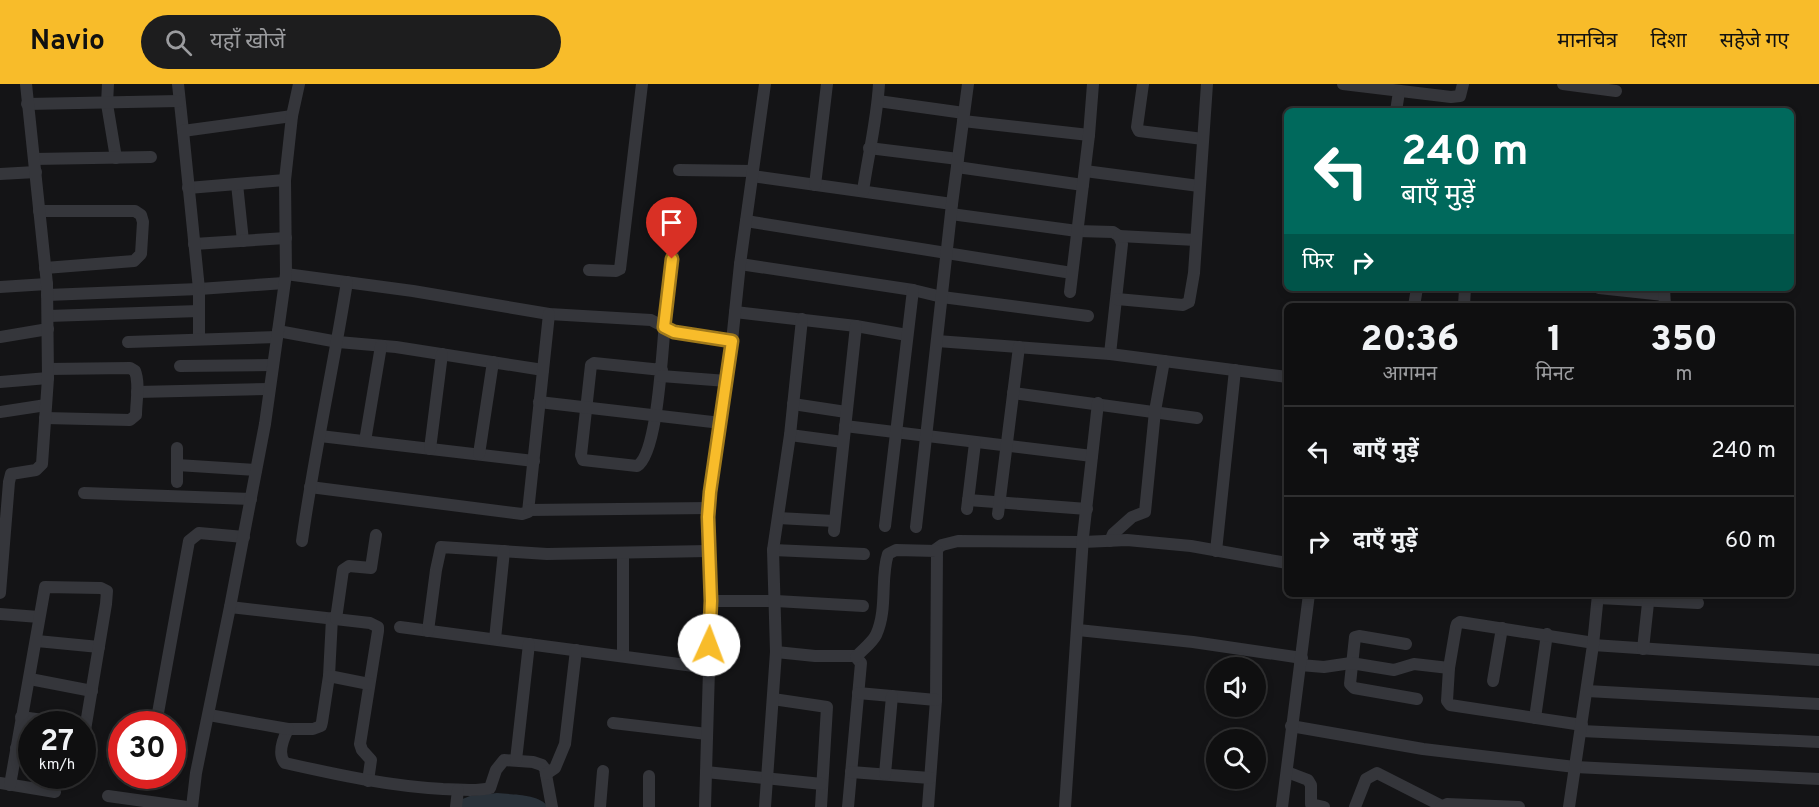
<!DOCTYPE html>
<html lang="hi">
<head>
<meta charset="utf-8">
<style>
  body { margin:0; font-family:Overpass,"Noto Sans Devanagari",sans-serif; background:#1d1d1e; color:#f1f3f6; height:100vh; display:flex; flex-direction:column; font-size:22px; white-space:nowrap }
  * { box-sizing:border-box; margin:0 }
  p { font-size:20px; color:#9b9c9f }
  .icon { flex:none; width:33px; height:33px; fill:none; stroke:currentColor; stroke-width:2; stroke-linecap:round; stroke-linejoin:round }
  .map { position:relative; flex:1; overflow:hidden }
  .side { position:absolute; left:1284px; top:219px; width:510px; height:294px; display:flex; flex-direction:column; background:#0f0f10; border-radius:9px; box-shadow:0 3px 9px #0003,0 0 0 2px #2f2f30 }
  .side>* { flex:none }
  .hud { position:absolute; left:1284px; top:24px; width:510px; height:183px; border-radius:9px; box-shadow:0 3px 9px #0003,0 0 0 2px #2f2f30; background:#00695c; color:#fff; overflow:hidden }
  .fabs { position:absolute; left:1206px; top:573px; display:grid; gap:12px }
  .fabs a { display:grid; place-items:center; width:60px; height:60px; border-radius:50%; background:#0f0f10; box-shadow:0 3px 9px #0003,0 0 0 2px #2f2f30; font-size:30px }
  .speed { position:absolute; left:18px; top:627px; display:flex; gap:12px; font-size:30px; font-weight:700; text-align:center }
  .speed>* { display:grid; place-content:center; width:78px; height:78px; border-radius:50%; background:#0f0f10; box-shadow:0 3px 9px #0003,0 0 0 2px #2f2f30; line-height:1 }
  .speed small { font-size:15px; font-weight:400 }
  .speed .limit { border:9px solid #d22; background:#fff; color:#111 }
  .pin { position:absolute; display:grid; place-items:center; width:51px; height:51px; color:#fff; margin:-62px -26px; border-radius:50% 50% 50% 0; rotate:-45deg; box-shadow:0 0 6px #0007 }
  .pin .icon { rotate:45deg }
  .me { position:absolute; width:66px; margin:-33px; rotate:2deg; stroke-linejoin:round; filter:drop-shadow(0 0 4px #0008) }
  .turn { display:flex; align-items:center; gap:21px; height:126px; padding:0 18px; font-size:27px }
  .turn .icon { width:78px; height:78px; stroke-width:2.5 }
  .turn b { display:block; font-size:42px; line-height:51px }
  .then { display:flex; align-items:center; height:57px; padding:0 18px; background:#0003; gap:12px; font-size:22px }
  .eta { display:flex; justify-content:space-evenly; align-items:center; height:102px; text-align:center }
  .eta b { font-size:36px; font-weight:800; line-height:42px }
  ul { padding:0; list-style:none }
  li { display:flex; align-items:center; gap:18px; height:90px; padding:0 18px; border-top:2px solid #2f2f30 }
  li div { flex:1 }
  li b { display:block; font-size:22px }
  li em { font-style:normal }
  header { display:flex; align-items:center; gap:36px; box-sizing:border-box; height:84px; padding:0 30px; background:#f8bc2a; color:#111 }
  header strong { font-size:28px }
  nav { display:flex; gap:33px; margin-inline-start:auto; font-size:21px }
  .search { width:420px; height:54px; background:#1d1d1e; display:flex; align-items:center; gap:15px; box-sizing:border-box; padding:0 21px; border-radius:33px; color:#9b9c9f; font-size:22px }
  .map>svg:first-child { display:block }
</style>
</head>
<body>
<header>
<strong>Navio</strong>
<div class="search"><svg class="icon" aria-label="search" viewBox="0 0 24 24"><circle cx="10" cy="10" r="6"/><path d="M15 15l6 6"/></svg>यहाँ खोजें</div>
<nav><a>मानचित्र</a><a>दिशा</a><a>सहेजे गए</a></nav>
</header>
<div class="map">
<svg width="1819" height="723" viewBox="0 0 1819 723">
  <rect width="100%" height="100%" fill="#141416"/>
  <path fill="#2a323a" d="M497,709C514,711 537,709 549,723H457L460,716L470,712Z"/>
  <g fill="none" stroke-linecap="round" stroke-linejoin="round">
    <g stroke="#35363b" stroke-width="12">
      <polyline points="108,0 107,20 116,74"/>
      <polyline points="178,0 183,47"/>
      <polyline points="1143,0 1137,43 1139,47 1203,55"/>
      <polyline points="1343,0 1451,13 1460,12 1463,0"/>
      <polyline points="1563,0 1616,7"/>
      <polyline points="878,17 964,29"/>
      <polyline points="27,20 179,17"/>
      <polyline points="1396,27 1399,8"/>
      <polyline points="963,37 1089,51"/>
      <polyline points="869,64 958,75"/>
      <polyline points="34,75 151,73"/>
      <polyline points="957,83 1083,101"/>
      <polyline points="679,86 753,87"/>
      <polyline points="1085,87 1199,102"/>
      <polyline points="0,90 36,88"/>
      <polyline points="752,92 952,120"/>
      <polyline points="237,100 243,157"/>
      <polyline points="815,101 827,0"/>
      <polyline points="188,104 285,96"/>
      <path d="M863,107C868,72 877,36 879,0"/>
      <polyline points="39,127 135,127 141,131 143,138 141,170 134,177 45,184"/>
      <polyline points="951,130 1077,147 1113,148 1119,152 1122,160 1110,270"/>
      <polyline points="746,137 1072,189"/>
      <polyline points="1119,152 1196,156"/>
      <polyline points="194,160 286,154"/>
      <polyline points="740,180 913,206 942,213 1088,232"/>
      <polyline points="589,186 616,187 620,185 642,0"/>
      <polyline points="286,190 413,207 549,230 651,236 674,248 732,257"/>
      <polyline points="0,203 47,200"/>
      <polyline points="1599,204 1664,211"/>
      <polyline points="1664,204 1665,222"/>
      <polyline points="1070,208 1089,51 1093,0"/>
      <polyline points="47,211 199,205 284,199"/>
      <polyline points="1117,215 1183,221 1189,218 1194,189 1207,0"/>
      <polyline points="1414,222 1417,204"/>
      <polyline points="1464,222 1465,204"/>
      <polyline points="735,228 856,242 907,251"/>
      <polyline points="48,232 199,227"/>
      <polyline points="278,247 338,258 396,263 543,286"/>
      <polyline points="0,253 48,245"/>
      <polyline points="199,254 199,205 183,47 292,32"/>
      <polyline points="937,257 1110,270 1287,293"/>
      <polyline points="128,258 277,253"/>
      <polyline points="180,282 273,281"/>
      <path d="M662,286L594,279L591,281L581,371L583,376L637,382C658,370 662,265 665,240C668,203 673,166 677,130"/>
      <polyline points="661,292 727,297"/>
      <polyline points="0,298 48,294"/>
      <polyline points="137,308 269,305"/>
      <polyline points="1013,309 1197,334"/>
      <polyline points="539,318 721,339"/>
      <polyline points="793,320 846,328"/>
      <polyline points="0,328 46,321"/>
      <path d="M45,334L130,336L136,331C136,317 140,300 135,287L130,284L48,285"/>
      <polyline points="845,342 1092,372"/>
      <polyline points="790,351 843,358"/>
      <polyline points="320,352 534,377"/>
      <polyline points="365,357 381,262"/>
      <polyline points="430,365 442,270"/>
      <polyline points="479,370 493,278"/>
      <polyline points="177,381 256,386"/>
      <polyline points="177,398 177,364"/>
      <polyline points="310,403 522,430 528,428 549,230"/>
      <polyline points="84,409 251,415"/>
      <polyline points="968,416 1087,425"/>
      <polyline points="967,425 975,359"/>
      <polyline points="529,426 709,424"/>
      <polyline points="998,430 1019,263"/>
      <polyline points="778,434 834,437"/>
      <polyline points="885,442 913,206"/>
      <polyline points="916,443 952,120 968,0"/>
      <polyline points="834,447 856,242"/>
      <path d="M302,457C314,371 333,285 347,198"/>
      <polyline points="1110,457 1113,450 1132,433 1145,428 1155,327 1164,277"/>
      <polyline points="773,466 864,470"/>
      <polyline points="935,466 942,461 958,457 1083,458 1127,456 1191,462 1287,479"/>
      <polyline points="1216,467 1235,286"/>
      <polyline points="623,469 623,572"/>
      <polyline points="0,509 9,398 11,390 36,386 42,380 48,294 47,200 26,0"/>
      <polyline points="1598,514 1698,519"/>
      <polyline points="711,517 776,517 863,522"/>
      <polyline points="230,523 370,539 378,543 378,547 360,660 362,666 371,676 368,697"/>
      <polyline points="0,530 39,533"/>
      <path d="M332,534L329,592L322,638L321,642L313,645H288C283,655 277,670 285,679C338,691 389,702 443,705C458,705 475,708 490,704L496,686L504,676L533,678L542,681L545,685L552,723"/>
      <polyline points="336,535 343,486 349,482 371,484 376,451"/>
      <polyline points="400,543 709,584"/>
      <polyline points="1078,546 1193,558 1302,574"/>
      <polyline points="428,547 436,486 441,463 547,470 708,467"/>
      <polyline points="495,555 504,467"/>
      <polyline points="37,557 99,563"/>
      <polyline points="1406,560 1359,552 1355,553 1350,600 1354,604 1417,615"/>
      <polyline points="1593,561 1819,576"/>
      <polyline points="1643,565 1649,510"/>
      <polyline points="776,568 815,572 855,572 861,579 848,723"/>
      <path d="M856,573C862,566 872,559 876,551C888,525 880,494 888,470L896,466L937,467L936,616L928,723"/>
      <polyline points="1300,581 1324,583 1351,579 1394,586 1414,580 1449,584"/>
      <polyline points="329,592 369,600"/>
      <polyline points="30,595 92,607"/>
      <polyline points="1493,597 1502,544"/>
      <polyline points="1587,607 1819,620"/>
      <polyline points="858,609 936,616"/>
      <polyline points="773,615 827,623 821,723"/>
      <polyline points="209,631 288,645"/>
      <polyline points="21,633 73,640"/>
      <polyline points="1535,634 1547,550"/>
      <polyline points="613,639 707,650"/>
      <polyline points="156,640 189,457 199,449 244,453"/>
      <polyline points="1582,641 1450,621 1447,617 1449,584 1456,543 1457,540 1460,538 1594,559"/>
      <polyline points="1291,642 1423,665 1575,683 1819,695"/>
      <polyline points="1581,647 1819,658"/>
      <polyline points="16,664 32,667"/>
      <polyline points="516,676 529,560"/>
      <polyline points="706,688 822,700"/>
      <polyline points="851,688 930,694"/>
      <polyline points="1287,688 1308,696 1311,701 1311,720 1324,723"/>
      <polyline points="546,690 555,684 565,660 576,566"/>
      <polyline points="885,690 892,612"/>
      <polyline points="0,699 55,708"/>
      <polyline points="10,701 45,503 101,504 107,507 106,520 82,664"/>
      <polyline points="108,712 187,723"/>
      <polyline points="192,723 196,689 230,523 265,340 286,190 285,96 292,32 299,0"/>
      <polyline points="456,723 458,706"/>
      <polyline points="600,723 603,687"/>
      <polyline points="649,723 649,692"/>
      <polyline points="705,723 711,517 708,467 710,408 732,257 740,180 765,0"/>
      <polyline points="765,723 776,568 773,466 790,351 802,235"/>
      <polyline points="1065,723 1083,453 1098,319"/>
      <polyline points="1282,723 1309,510"/>
      <polyline points="1355,723 1366,695 1377,689 1442,722"/>
      <polyline points="1441,723 1447,720 1519,723"/>
      <polyline points="1569,723 1593,561 1598,510"/>
    </g>
  </g>
  <g fill="none" stroke-linecap="round" stroke-linejoin="round">
    <g stroke="#a17a1b" stroke-width="15">
      <polyline id="route" points="672,175 664,243 674,248 732,257 710,408 708,433 711,517 709,561"/>
    </g>
    <use href="#route" stroke="#f8bc2a" stroke-width="10"/>
  </g>
</svg>
<div class="fabs">
<a><svg class="icon" aria-label="sound" viewBox="0 0 24 24"><path d="M4 9h4l5-4v14l-5-4H4zM17 9q2 3 0 6"/></svg></a>
<a><svg class="icon" aria-label="search" viewBox="0 0 24 24"><circle cx="10" cy="10" r="6"/><path d="M15 15l6 6"/></svg></a>
</div>
<div class="speed"><div>27<small>km/h</small></div><div class="limit">30</div></div>
<div class="pin" style="left:672px;top:175px;background:#d93025"><svg class="icon" aria-label="arrive" viewBox="0 0 24 24"><path d="M6 21V4h12l-3 4 3 4H6"/></svg></div>
<svg class="me" style="left:709px;top:561px" viewBox="-20 -20 40 40"><circle r="19" fill="#fff"/><path d="M0-13L10 11 0 6-10 11z" fill="#f8bc2a"/></svg>
<div class="hud">
<div class="turn"><svg class="icon" aria-label="left" viewBox="0 0 24 24"><path d="M17 20v-9H6M10 6l-5 5 5 5"/></svg><div><b>240 m</b>बाएँ मुड़ें</div></div>
<div class="then">फिर<svg class="icon" aria-label="right" viewBox="0 0 24 24"><path d="M7 20v-9h11M14 6l5 5-5 5"/></svg></div>
</div>
<section class="side">
<div class="eta">
<div><b>20:36</b><p>आगमन</p></div>
<div><b>1</b><p>मिनट</p></div>
<div><b>350</b><p>m</p></div>
</div>
<ul>
<li><svg class="icon" aria-label="left" viewBox="0 0 24 24"><path d="M17 20v-9H6M10 6l-5 5 5 5"/></svg><div><b>बाएँ मुड़ें</b></div><em>240 m</em></li>
<li><svg class="icon" aria-label="right" viewBox="0 0 24 24"><path d="M7 20v-9h11M14 6l5 5-5 5"/></svg><div><b>दाएँ मुड़ें</b></div><em>60 m</em></li>
</ul>
</section>
</div>
</body>
</html>
